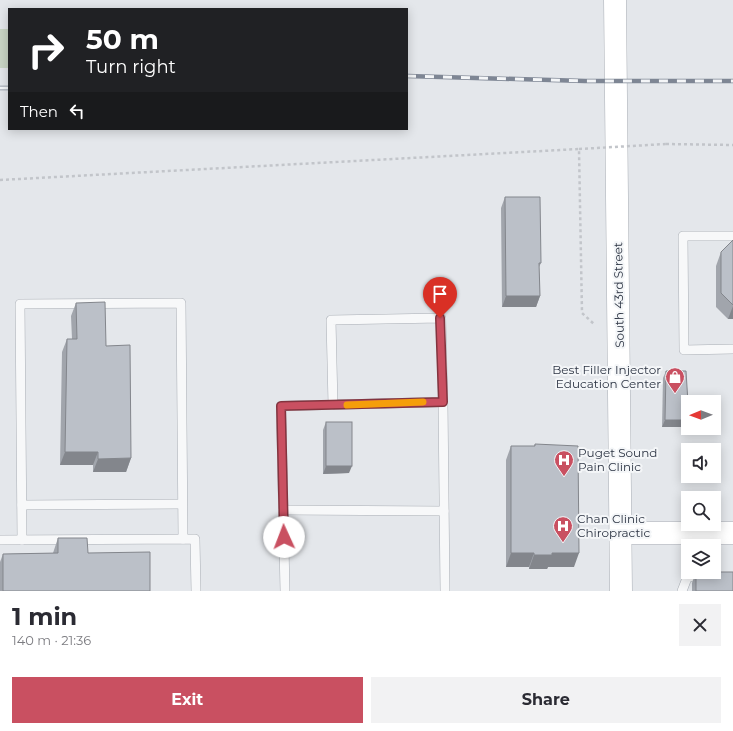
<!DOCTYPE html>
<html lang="en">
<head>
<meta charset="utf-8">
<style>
  body { margin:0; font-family:Montserrat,sans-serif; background:#f2f2f3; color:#2b2b33; height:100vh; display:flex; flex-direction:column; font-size:15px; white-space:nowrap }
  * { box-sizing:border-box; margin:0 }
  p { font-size:13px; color:#7c7c81 }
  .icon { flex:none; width:22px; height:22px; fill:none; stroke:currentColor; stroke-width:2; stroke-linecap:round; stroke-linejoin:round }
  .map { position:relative; height:591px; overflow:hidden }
  .sheet { display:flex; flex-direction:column; background:#fff; flex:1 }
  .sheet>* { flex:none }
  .banner { position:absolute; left:8px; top:8px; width:400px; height:122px; border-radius:0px; box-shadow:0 2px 10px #0003; background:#202124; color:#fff; overflow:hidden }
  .needle { width:26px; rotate:269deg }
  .tools { position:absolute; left:681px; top:395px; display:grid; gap:8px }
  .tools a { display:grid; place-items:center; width:40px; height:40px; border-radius:0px; background:#fff; box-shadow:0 2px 10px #0003; font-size:20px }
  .pin { position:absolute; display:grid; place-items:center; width:34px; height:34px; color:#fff; margin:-41px -17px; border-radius:50% 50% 50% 0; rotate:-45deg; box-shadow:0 0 4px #0007 }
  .pin .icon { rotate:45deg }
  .me { position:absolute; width:44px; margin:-22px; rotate:358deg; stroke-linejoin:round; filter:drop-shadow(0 0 3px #0008) }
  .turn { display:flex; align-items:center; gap:14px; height:84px; padding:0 12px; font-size:18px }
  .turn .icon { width:52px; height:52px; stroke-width:2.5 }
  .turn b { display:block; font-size:28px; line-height:34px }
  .then { display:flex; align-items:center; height:38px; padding:0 12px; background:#0003; gap:8px; font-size:15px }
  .round { display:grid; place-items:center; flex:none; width:42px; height:42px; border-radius:0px; background:#f2f2f3 }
  .overview { display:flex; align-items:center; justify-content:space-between; height:68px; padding:0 12px }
  h1 { font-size:24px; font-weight:700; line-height:30px }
  .action { display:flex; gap:8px; margin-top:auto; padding:8px 12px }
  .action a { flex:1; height:46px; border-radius:0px; background:#c95061; color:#fff; font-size:16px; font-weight:700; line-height:46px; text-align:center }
  .action a+a { background:#f2f2f3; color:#2b2b33 }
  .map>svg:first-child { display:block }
</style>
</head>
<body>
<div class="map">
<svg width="733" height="591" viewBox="0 0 733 591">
  <rect width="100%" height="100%" fill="#e4e7eb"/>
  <rect fill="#c9d5c5" x="0" y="29" width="9" height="39"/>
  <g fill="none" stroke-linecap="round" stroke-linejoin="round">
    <g stroke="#a9aeb5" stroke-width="10">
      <g id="lane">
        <polyline points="733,236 683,236 684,350 733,349"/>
        <polyline points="443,402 445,591"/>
        <polyline points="22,505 182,504"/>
        <polyline points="283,510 444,511"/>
        <polyline points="0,540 195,539 196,591"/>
        <polyline points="22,540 20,304 181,303 183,539"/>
        <polyline points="285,591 281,406 443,402 441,318 331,320 333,405"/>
        <polyline points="682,591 687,578 698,574 706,574"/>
      </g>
    </g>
    <g stroke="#a9aeb5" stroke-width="23">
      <g id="secondary">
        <polyline points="615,0 621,591"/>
        <polyline points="620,533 733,533"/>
      </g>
    </g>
    <g stroke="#c2c5ca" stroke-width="2.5" stroke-dasharray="3 3" stroke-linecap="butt">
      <polyline points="666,144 733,145"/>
      <polyline points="0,180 579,149 582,313 594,324"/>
    </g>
    <use href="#lane" stroke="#f7f8f9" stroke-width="9"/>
    <use href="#secondary" stroke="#fff" stroke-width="22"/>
    <g stroke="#7e8694" stroke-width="4.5">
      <g id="rail">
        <polyline points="407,76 585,81 733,81"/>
        <polyline points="0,88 9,88"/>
      </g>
    </g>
    <use href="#rail" stroke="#f4f6f8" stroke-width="3" stroke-dasharray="9" stroke-linecap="butt"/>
    <polyline stroke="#c2c5ca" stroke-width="2.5" stroke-dasharray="3 3" stroke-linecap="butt" points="579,149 666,144"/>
  </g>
  <g fill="#a1a5ac">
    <polygon points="505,197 541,263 539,267 540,296 536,307 502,307 501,208"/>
    <polygon points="733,240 733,319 728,319 716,307 716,266 721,252"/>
    <polygon points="76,303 106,346 131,458 126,472 93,472 93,465 60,465 62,352 67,339 72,339 71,316"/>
    <polygon points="666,371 688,403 688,427 662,427 663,378"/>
    <polygon points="326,422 349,473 323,474 323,430"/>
    <polygon points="535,444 574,567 548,567 547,569 529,569 529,567 506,567 506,460 511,446 534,446"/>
    <polygon points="58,538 88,553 150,591 0,591 0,562 3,554 53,553"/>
    <polygon points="696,572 733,591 692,591 692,583"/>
  </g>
  <g fill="#83868c">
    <polygon points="506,296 540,296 536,307 502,307"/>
    <polygon points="733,306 733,319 728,319"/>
    <polygon points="665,420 688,420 688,427 662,427"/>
    <polygon points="695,428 713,428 712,432 693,432"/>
    <polygon points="65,452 98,452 93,465 60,465"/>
    <polygon points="131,458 126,472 93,472 98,459"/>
    <polygon points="326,466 352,466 349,473 323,474"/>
    <polygon points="511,553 534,553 529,567 506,567"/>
    <polygon points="552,553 579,553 574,567 548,567 547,569 529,569 534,555"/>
  </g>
  <g fill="#bbc0c8" stroke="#83868c">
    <polygon points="505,197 540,197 541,263 539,263 540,296 506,296"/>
    <polygon points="733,240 733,305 721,293 721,252"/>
    <polygon points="105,302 106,346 130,345 131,458 98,459 98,452 65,452 67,339 77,339 76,303"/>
    <polygon points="666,371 686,371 688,403 688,420 665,420"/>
    <polygon points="714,402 715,424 714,424"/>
    <rect x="326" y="422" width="26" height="44"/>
    <polygon points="535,444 578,446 579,553 552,553 552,555 534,555 534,553 511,553 511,446 535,446"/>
    <polygon points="58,538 87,538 88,553 150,552 150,591 3,591 3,554 58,553"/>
    <rect x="696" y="572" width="37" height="19"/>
  </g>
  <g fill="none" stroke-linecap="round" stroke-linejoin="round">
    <g stroke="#83343f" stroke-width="10">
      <polyline id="route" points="284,537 281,406 443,402 440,318"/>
    </g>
    <use href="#route" stroke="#c95061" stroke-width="7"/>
    <polyline stroke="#f59e0b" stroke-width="7" points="347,405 423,402"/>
  </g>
  <defs>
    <g id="shop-pin" transform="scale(1)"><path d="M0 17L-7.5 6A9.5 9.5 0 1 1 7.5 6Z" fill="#c95061" stroke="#f4f6f8"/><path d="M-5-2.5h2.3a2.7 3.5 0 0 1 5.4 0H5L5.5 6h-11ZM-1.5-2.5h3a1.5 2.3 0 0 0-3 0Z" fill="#fff"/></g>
    <g id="hospital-pin" transform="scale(1)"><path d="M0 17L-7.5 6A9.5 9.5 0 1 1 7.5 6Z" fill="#c95061" stroke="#f4f6f8"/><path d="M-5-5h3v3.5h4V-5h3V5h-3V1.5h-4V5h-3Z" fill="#fff"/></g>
  </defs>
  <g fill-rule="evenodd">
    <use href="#shop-pin" x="675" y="377"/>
    <use href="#hospital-pin" x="564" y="460"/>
    <use href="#hospital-pin" x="563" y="526"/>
  </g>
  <g text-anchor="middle" stroke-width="4" stroke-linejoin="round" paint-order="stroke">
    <g font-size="12" fill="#2c3443" stroke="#f4f6f8">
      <text transform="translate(619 295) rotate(-91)" y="4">South 43rd Street</text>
    </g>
    <g font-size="12" fill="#2c3443" stroke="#f4f6f8" text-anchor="start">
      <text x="661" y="374" text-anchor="end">Best Filler Injector<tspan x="661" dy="14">Education Center</tspan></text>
      <text x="578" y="457">Puget Sound<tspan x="578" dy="14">Pain Clinic</tspan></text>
      <text x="577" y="523">Chan Clinic<tspan x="577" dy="14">Chiropractic</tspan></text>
    </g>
  </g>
</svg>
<div class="tools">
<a><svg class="needle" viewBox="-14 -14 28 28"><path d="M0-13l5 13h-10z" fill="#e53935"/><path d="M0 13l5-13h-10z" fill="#7c7c81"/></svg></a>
<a><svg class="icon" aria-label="sound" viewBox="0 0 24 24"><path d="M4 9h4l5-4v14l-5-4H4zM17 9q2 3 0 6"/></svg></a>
<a><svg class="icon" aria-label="search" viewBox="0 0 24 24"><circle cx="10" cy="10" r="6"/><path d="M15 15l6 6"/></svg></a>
<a><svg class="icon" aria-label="layers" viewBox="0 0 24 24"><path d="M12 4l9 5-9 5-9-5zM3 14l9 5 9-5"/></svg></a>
</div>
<div class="pin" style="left:440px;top:318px;background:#d93025"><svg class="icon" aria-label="arrive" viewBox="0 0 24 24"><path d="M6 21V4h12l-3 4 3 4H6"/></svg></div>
<svg class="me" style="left:284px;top:537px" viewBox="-20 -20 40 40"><circle r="19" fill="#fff"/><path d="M0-13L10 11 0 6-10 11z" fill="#c95061"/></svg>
<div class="banner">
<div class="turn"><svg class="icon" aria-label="right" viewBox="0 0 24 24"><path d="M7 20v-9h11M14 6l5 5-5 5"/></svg><div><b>50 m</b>Turn right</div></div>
<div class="then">Then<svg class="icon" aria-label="left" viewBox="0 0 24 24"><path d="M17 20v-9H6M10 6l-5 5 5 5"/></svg></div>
</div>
</div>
<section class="sheet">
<div class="overview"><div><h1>1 min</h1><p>140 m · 21:36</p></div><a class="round"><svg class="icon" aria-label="close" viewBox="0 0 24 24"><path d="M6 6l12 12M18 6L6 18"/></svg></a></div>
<div class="action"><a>Exit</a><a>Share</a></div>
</section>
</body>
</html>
